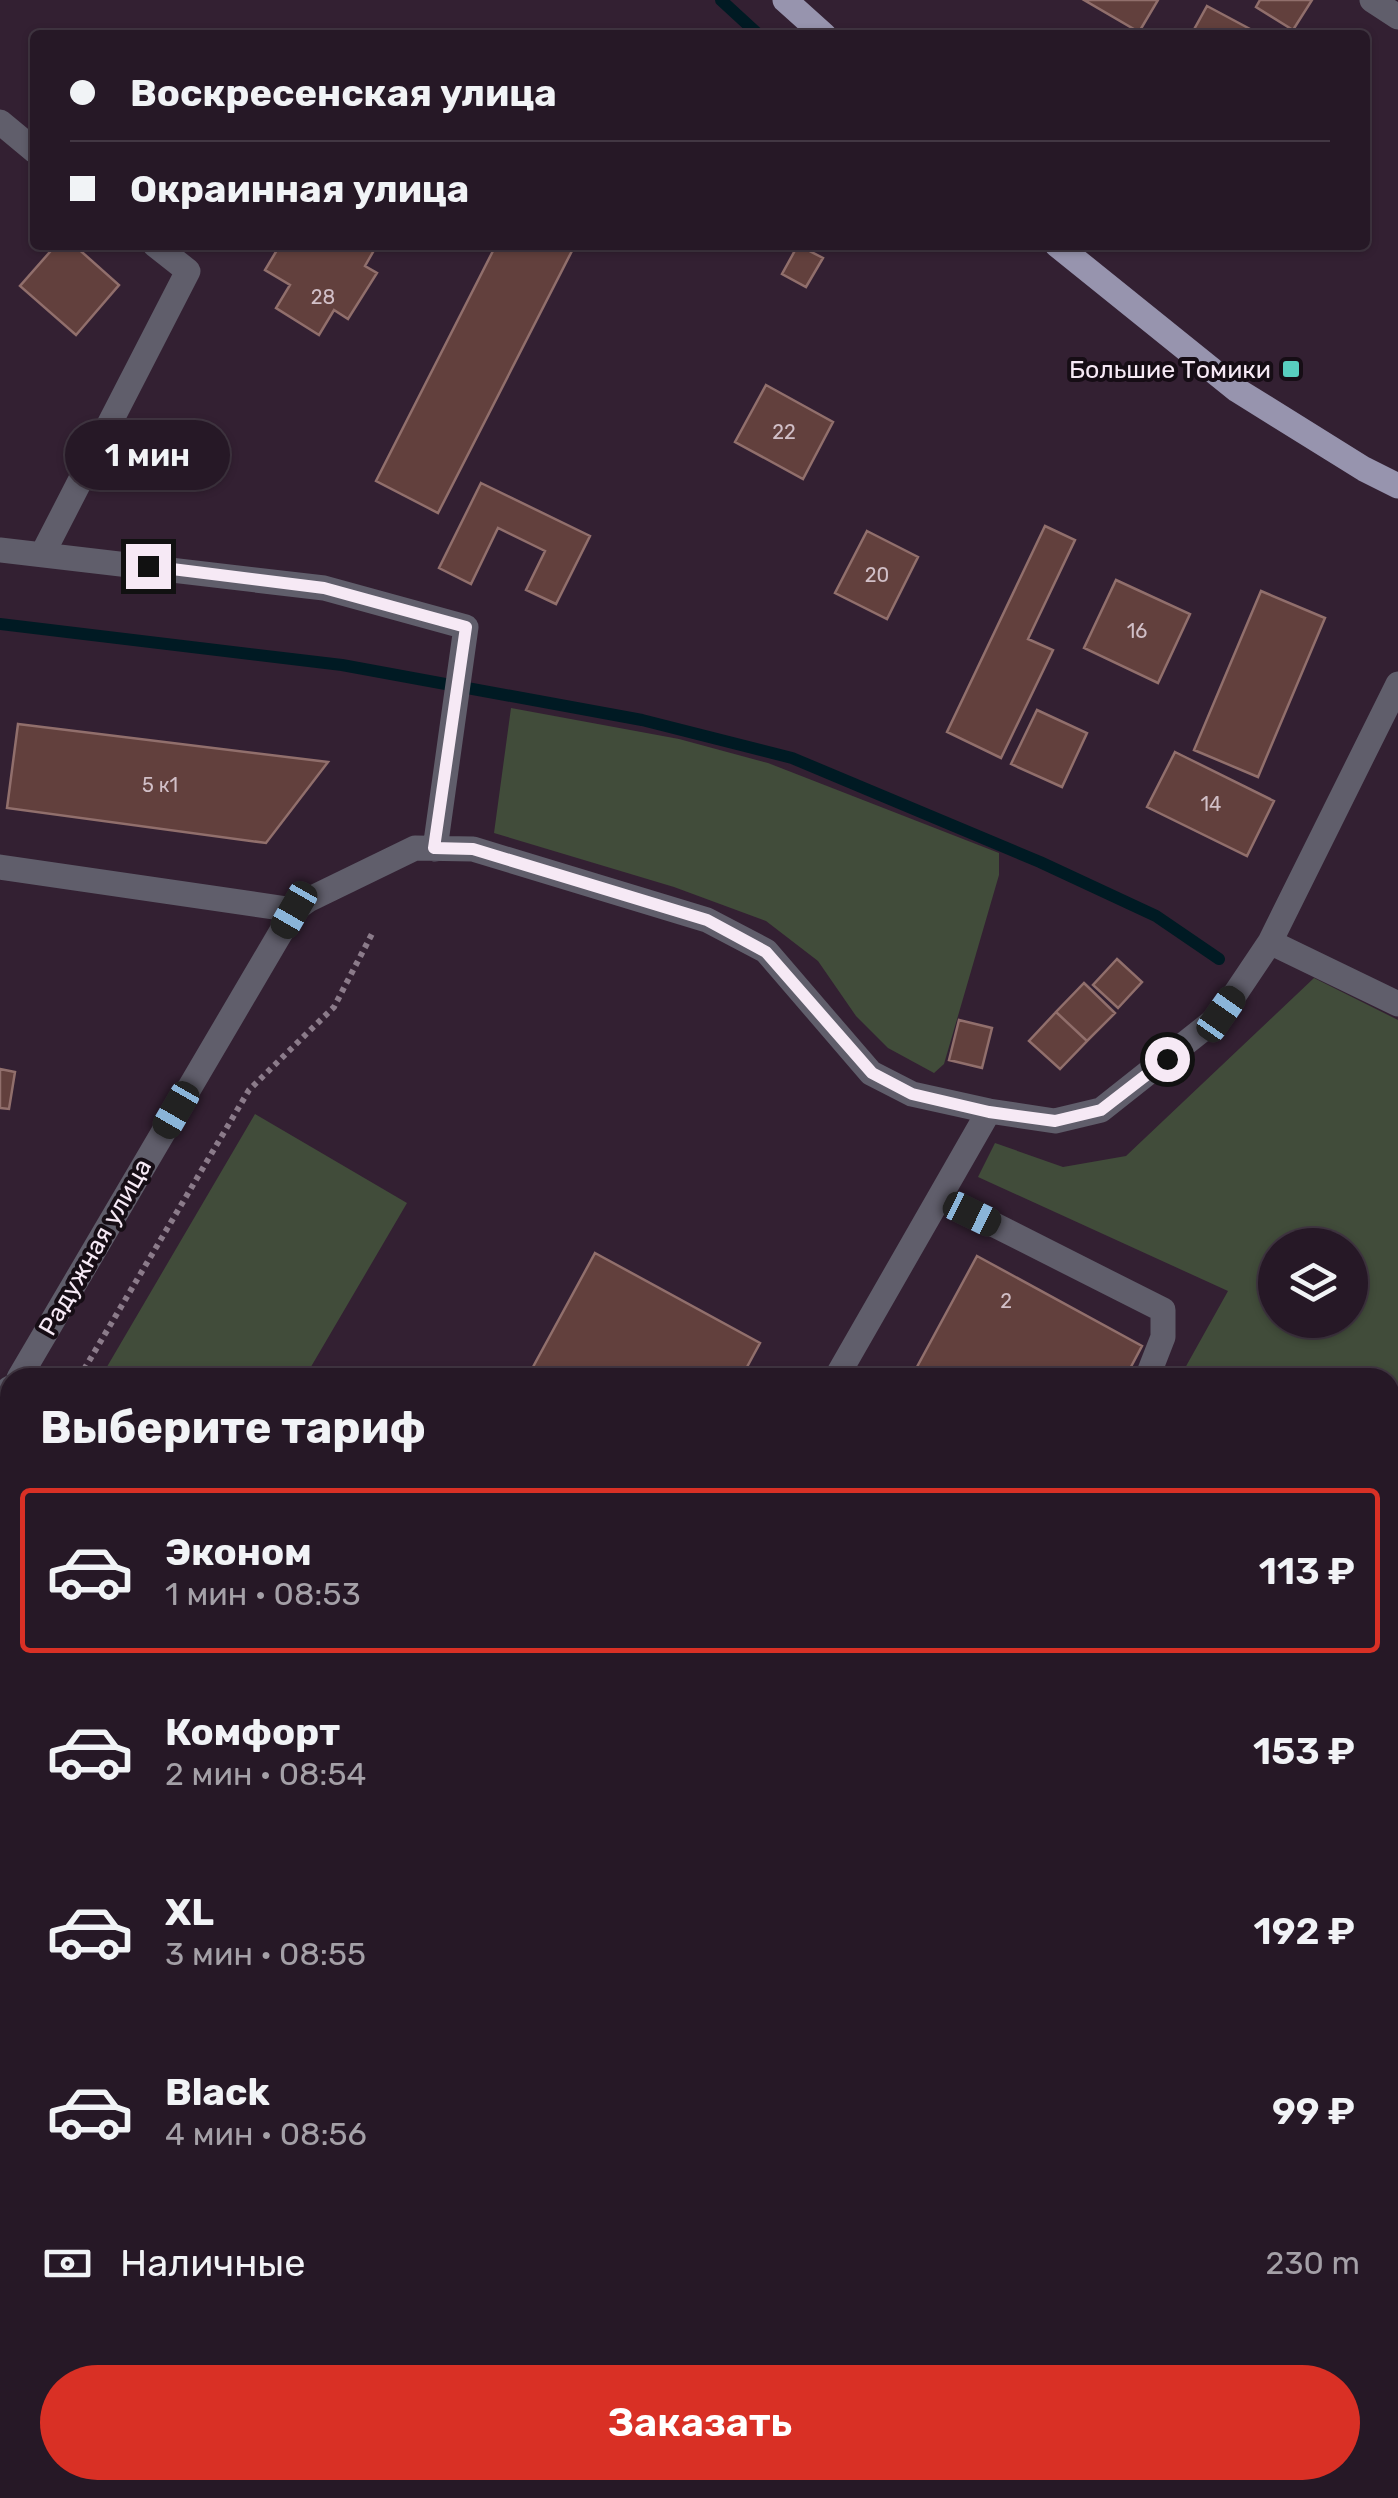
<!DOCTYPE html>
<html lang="ru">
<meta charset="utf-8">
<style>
:root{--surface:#261826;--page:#2e212e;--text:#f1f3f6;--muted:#a4a0a7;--line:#423743;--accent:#d93025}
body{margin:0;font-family:Rubik,sans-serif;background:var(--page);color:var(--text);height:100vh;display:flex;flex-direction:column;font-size:38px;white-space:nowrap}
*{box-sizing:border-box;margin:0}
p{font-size:32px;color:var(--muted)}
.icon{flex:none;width:55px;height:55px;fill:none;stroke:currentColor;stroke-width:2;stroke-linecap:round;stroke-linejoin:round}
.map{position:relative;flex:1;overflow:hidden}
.details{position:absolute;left:0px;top:1368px;width:1400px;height:1132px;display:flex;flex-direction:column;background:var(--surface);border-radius:30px 30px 0 0;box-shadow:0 2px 8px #0004,0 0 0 2px var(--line)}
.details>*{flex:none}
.banner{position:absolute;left:30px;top:30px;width:1340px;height:220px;border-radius:10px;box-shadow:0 2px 8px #0004,0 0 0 2px var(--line);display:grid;align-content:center;height:220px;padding:0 40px;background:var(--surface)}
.tools{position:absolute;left:1258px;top:1228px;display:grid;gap:20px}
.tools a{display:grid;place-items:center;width:110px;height:110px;border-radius:50%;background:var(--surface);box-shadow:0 2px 8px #0004,0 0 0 2px var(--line);font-size:50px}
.end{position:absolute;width:45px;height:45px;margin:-22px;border:12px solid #f6e9f5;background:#111;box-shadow:0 0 0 5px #111}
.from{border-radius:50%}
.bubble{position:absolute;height:70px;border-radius:35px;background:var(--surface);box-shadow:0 2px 8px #0004,0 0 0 2px var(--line);font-size:32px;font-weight:600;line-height:70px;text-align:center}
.car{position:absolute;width:30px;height:60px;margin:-30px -15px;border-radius:12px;box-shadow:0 0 8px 2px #0007;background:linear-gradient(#222 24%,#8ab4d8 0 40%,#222 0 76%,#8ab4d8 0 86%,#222 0)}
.banner b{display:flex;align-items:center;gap:35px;height:95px;font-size:38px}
.banner b+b{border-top:2px solid var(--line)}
.banner i{width:25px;height:25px;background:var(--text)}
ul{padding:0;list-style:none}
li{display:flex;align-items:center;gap:30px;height:165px;margin:0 20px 15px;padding:0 20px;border:5px solid transparent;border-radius:10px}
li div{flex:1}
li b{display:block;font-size:38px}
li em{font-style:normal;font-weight:600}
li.selected{border-color:var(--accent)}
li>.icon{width:90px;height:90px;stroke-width:1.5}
h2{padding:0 40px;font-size:45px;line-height:120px}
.pay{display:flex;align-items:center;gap:25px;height:110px;padding:0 40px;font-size:38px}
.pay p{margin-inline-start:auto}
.button{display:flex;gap:20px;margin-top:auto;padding:20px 40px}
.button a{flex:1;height:115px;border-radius:60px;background:var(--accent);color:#fff;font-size:40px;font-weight:600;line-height:115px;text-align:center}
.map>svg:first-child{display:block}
</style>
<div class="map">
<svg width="1398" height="2498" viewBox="0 0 1398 2498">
<rect width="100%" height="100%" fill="#332032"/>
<path fill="#414c3a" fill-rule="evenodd" d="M511 708 679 739 768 763 999 853V875L944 1064 934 1073 888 1048 856 1016 818 961 766 921 674 887 494 833Z
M1314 978 1398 1020V1840L1390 1857V1378L1180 1377 1228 1291 978 1177 995 1143 1063 1167 1126 1156ZM1350 1245V1320H1275V1245Z
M255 1114 407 1203 305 1377H101Z"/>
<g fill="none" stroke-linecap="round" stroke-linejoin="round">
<path stroke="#001a23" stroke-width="12" d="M721 0 759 35
M0 624 342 665 642 720 792 758 1040 862 1156 916 1219 959
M1390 2395 1398 2388"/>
</g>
<path fill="#62403d" stroke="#916f6c" stroke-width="2.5" d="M1084 0H1158L1139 32Z
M1260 0H1312L1293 30 1256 7Z
M1207 6 1250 29 1247 35H1191Z
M56 245H74L119 285 76 335 20 286Z
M280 245H377L365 266 377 273 348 319 334 310 319 335 276 308 290 285 265 270Z
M496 245H575L438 513 376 481Z
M798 245 823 258 806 287 782 274Z
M766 385 833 422 803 479 735 442Z
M481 483 590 536 556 604 526 590 545 551 498 528 471 584 439 568Z
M1045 526 1075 540 1028 639 1053 650 1001 758 947 732Z
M867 531 918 557 887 619 835 593Z
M1116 580 1190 614 1158 683 1084 648Z
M1261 591 1325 618 1258 777 1194 750Z
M1037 710 1087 733 1062 787 1011 764Z
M18 724 328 762 266 843 7 808Z
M1175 752 1274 801 1247 856 1147 807Z
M1117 959 1142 982 1118 1008 1093 985Z
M1084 983 1115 1013 1087 1041 1056 1012Z
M1056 1012 1087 1041 1060 1069 1029 1041Z
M959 1020 992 1028 982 1068 949 1060Z
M0 1069 15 1072 9 1109 0 1108Z
M595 1253 760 1343 741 1378H527Z
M977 1256 1142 1346 1125 1378H911Z
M340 2490H407L397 2498H330Z
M524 2490H591L582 2498H515Z
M732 2490H846L837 2498H723Z
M949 2490H1047L1038 2498H955Z
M1137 2490H1162L1170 2498H1128Z"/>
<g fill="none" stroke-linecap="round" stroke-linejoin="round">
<path stroke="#8b7b8a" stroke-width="6" stroke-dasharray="5 5" stroke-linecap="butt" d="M79 1378 249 1090 334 1007 374 930"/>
<path stroke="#605e6b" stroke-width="25" d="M1372 0 1398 17
M0 122 35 151
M0 550 324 588 466 627 435 849
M43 553 188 271 155 245
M0 867 294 910
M1270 942 1398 1004
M941 1198 1163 1310V1337L1147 1378
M19 1378 294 910 308 900 415 848 473 849 707 920 766 951 871 1073 912 1094 989 1111 1055 1121 1101 1110 1221 1015 1270 942 1398 684
M836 1378 989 1111
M0 1396 10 1388
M0 1832 10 1822
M1390 1984 1398 1985
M1390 2422 1398 2415
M449 2498 460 2490
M692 2498 701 2490
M1074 2498 1082 2490
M1307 2498 1316 2490"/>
<path stroke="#9794ae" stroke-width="25" d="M785 0 824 35
M1057 245 1237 390 1364 469 1398 486"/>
</g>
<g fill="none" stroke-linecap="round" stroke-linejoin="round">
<path stroke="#f6e9f5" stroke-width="12" d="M148 566 324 588 466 627 434 848 473 849 707 920 766 952 872 1073 912 1094 989 1112 1055 1121 1101 1110 1167 1059"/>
</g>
<rect fill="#58cebf" stroke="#160d15" stroke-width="4" x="1281" y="359" width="20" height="20" rx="5"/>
<g text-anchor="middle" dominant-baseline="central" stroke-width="8" stroke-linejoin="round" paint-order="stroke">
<g font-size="20" fill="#d1bfc7">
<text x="323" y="297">28</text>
<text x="784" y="432">22</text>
<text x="877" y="575">20</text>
<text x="1137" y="631">16</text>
<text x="160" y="785">5 к1</text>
<text x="1211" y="804">14</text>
<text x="1006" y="1301">2</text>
</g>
<g font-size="25" fill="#f6e9f5" stroke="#160d15" text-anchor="end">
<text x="1271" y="369">Большие Томики</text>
</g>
<g font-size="25" fill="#f6e9f5" stroke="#160d15">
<text transform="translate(95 1247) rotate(-60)">Радужная улица</text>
</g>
</g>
</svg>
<div class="tools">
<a><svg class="icon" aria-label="layers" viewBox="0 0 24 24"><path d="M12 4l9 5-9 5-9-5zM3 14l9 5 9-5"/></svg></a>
</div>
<i class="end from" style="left:1167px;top:1059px"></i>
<i class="end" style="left:148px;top:566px"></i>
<div class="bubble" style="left:65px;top:420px;width:165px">1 мин</div>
<i class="car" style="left:294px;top:910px;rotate:210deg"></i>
<i class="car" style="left:1221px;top:1014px;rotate:35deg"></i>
<i class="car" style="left:176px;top:1110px;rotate:210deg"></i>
<i class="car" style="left:972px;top:1214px;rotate:116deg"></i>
<div class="banner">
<b><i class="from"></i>Воскресенская улица</b>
<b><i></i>Окраинная улица</b>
</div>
<section class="details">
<h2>Выберите тариф</h2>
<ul>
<li class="selected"><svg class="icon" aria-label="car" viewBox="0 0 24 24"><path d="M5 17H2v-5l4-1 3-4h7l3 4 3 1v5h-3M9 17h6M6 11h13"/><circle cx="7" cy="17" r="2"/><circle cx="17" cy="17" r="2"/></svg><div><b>Эконом</b><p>1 мин · 08:53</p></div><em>113 ₽</em></li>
<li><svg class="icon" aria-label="car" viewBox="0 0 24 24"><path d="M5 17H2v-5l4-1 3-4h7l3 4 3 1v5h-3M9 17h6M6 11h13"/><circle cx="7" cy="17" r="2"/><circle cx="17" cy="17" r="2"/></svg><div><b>Комфорт</b><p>2 мин · 08:54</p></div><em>153 ₽</em></li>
<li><svg class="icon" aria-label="car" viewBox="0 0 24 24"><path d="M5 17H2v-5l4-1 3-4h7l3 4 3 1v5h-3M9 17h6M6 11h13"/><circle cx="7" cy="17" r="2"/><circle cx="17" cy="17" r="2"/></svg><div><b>XL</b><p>3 мин · 08:55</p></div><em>192 ₽</em></li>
<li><svg class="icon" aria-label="car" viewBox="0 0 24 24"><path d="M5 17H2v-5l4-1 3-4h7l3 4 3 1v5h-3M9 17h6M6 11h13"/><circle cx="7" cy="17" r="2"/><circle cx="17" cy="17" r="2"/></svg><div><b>Black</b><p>4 мин · 08:56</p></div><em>99 ₽</em></li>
</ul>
<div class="pay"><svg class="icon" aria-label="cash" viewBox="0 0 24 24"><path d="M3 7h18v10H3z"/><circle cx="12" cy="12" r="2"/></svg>Наличные<p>230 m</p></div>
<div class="button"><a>Заказать</a></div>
</section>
</div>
